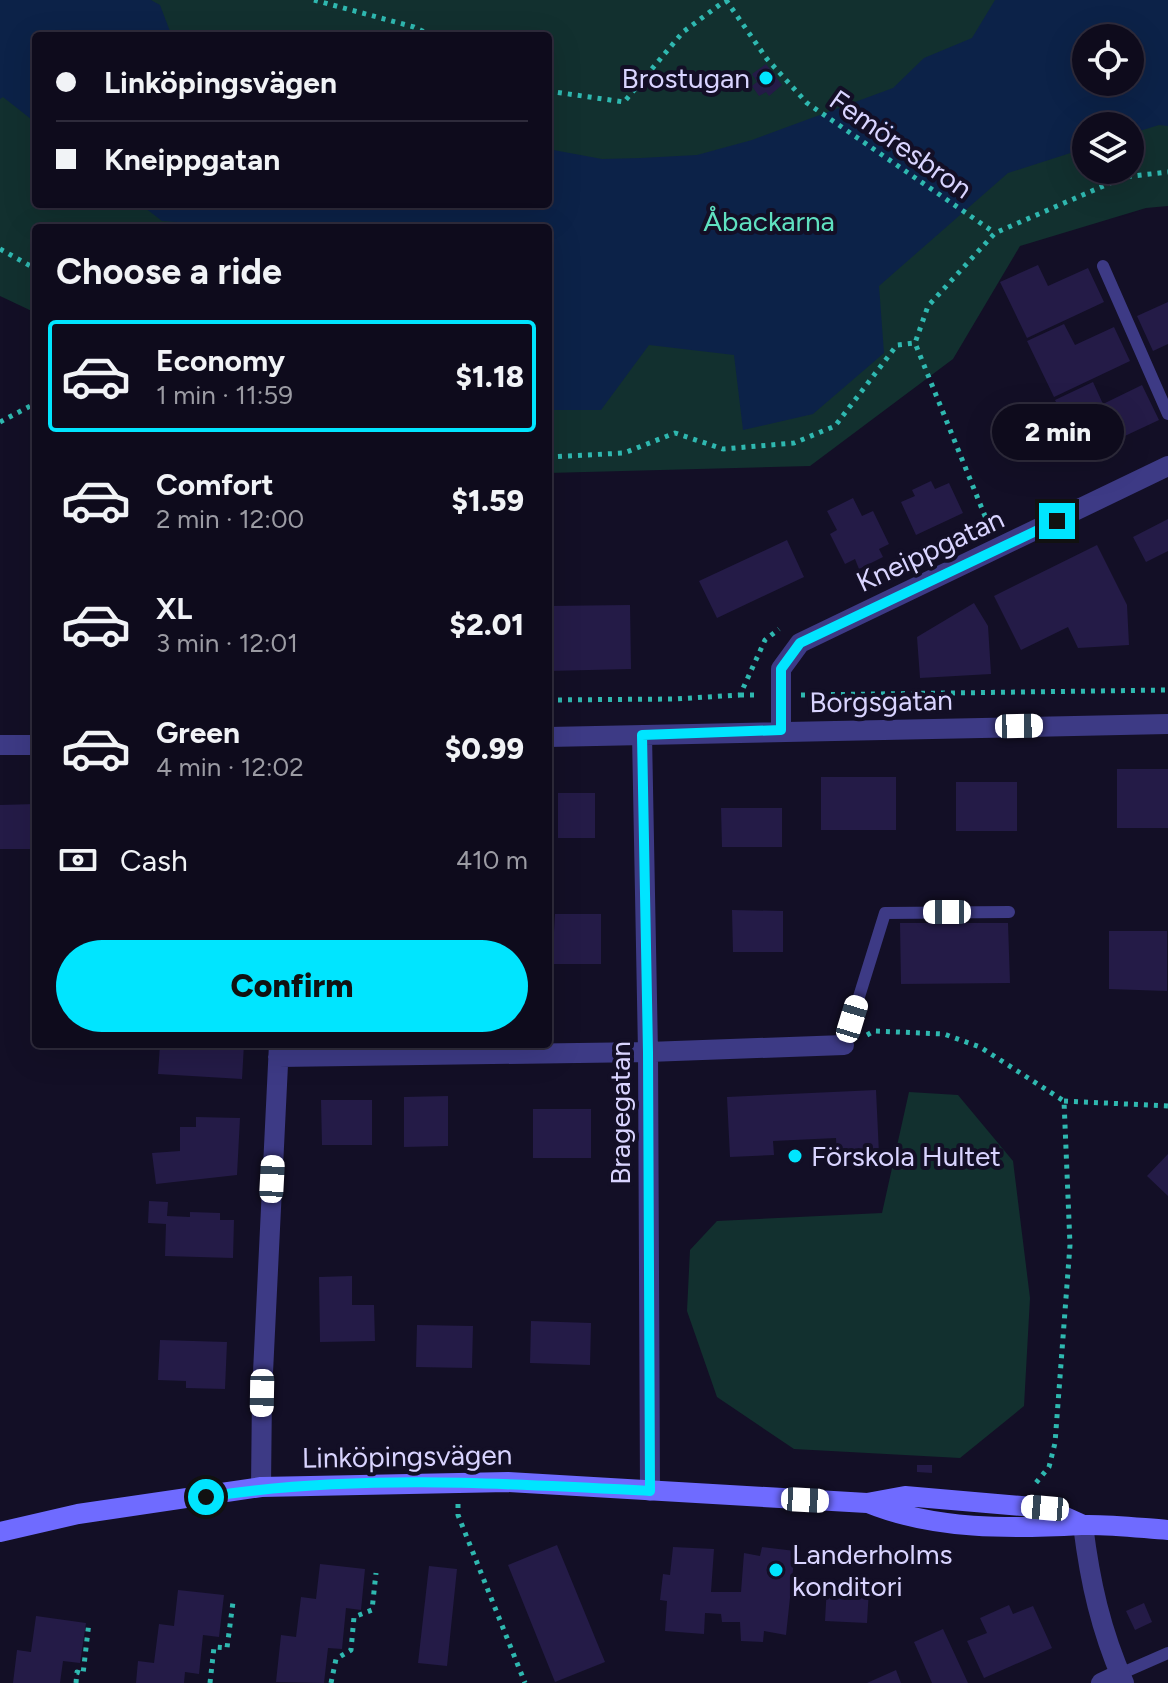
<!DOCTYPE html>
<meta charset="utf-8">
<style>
:root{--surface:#0e0b1c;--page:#171425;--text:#f1f3f6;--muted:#9b9ba3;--line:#2e2b3b;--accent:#00e5ff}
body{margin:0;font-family:Figtree,sans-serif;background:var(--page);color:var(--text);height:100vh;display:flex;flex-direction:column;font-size:30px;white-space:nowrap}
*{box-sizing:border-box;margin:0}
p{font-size:26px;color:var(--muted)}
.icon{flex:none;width:44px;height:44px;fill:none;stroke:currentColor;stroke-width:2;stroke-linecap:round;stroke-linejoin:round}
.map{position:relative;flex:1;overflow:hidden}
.details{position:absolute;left:32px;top:224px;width:520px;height:824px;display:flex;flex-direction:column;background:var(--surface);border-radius:8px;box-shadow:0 8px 32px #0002,0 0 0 2px var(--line)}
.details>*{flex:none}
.top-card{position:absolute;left:32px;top:32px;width:520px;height:176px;border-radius:8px;box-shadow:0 8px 32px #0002,0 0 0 2px var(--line);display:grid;align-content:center;height:176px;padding:0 24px;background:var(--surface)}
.controls{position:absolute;left:1072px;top:24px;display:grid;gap:16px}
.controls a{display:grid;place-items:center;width:72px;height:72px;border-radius:50%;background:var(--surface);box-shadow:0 8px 32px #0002,0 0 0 2px var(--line);font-size:40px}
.end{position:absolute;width:36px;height:36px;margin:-18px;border:10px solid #00e5ff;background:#111;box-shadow:0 0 0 4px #111}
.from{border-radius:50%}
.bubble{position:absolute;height:56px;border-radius:28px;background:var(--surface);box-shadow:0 8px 32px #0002,0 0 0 2px var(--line);font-size:26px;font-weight:800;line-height:56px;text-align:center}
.car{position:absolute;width:24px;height:48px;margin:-24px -12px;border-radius:10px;box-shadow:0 0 6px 2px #0007;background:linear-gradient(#fff 24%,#345 0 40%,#fff 0 76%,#345 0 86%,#fff 0)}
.top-card b{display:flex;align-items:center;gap:28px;height:76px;font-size:30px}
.top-card b+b{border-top:2px solid var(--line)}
.top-card i{width:20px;height:20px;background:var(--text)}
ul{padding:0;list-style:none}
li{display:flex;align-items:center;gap:24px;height:112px;margin:0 16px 12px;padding:0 8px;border:4px solid transparent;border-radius:8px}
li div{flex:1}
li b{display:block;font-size:30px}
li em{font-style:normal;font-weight:800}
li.on{border-color:var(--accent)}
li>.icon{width:72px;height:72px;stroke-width:1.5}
h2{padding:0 24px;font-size:36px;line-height:96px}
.pay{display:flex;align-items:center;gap:20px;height:88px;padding:0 24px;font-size:30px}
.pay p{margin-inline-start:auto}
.cta{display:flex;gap:16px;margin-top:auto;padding:16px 24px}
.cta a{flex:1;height:92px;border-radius:48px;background:var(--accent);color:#111;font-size:32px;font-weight:800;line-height:92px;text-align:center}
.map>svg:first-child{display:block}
</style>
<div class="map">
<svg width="1168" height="1683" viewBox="0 0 1168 1683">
<rect width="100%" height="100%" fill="#130f26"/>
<path fill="#12302f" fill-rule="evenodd" d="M0 0H1168V206L1146 208 1020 246 953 359 810 466 548 473V228H36V313L0 296ZM36 36H548V204H36ZM1086 38H1130V82H1086ZM1086 126H1130V170H1086Z
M909 1092 958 1095 1013 1161 1030 1298 1024 1406 960 1458 794 1449 717 1397 687 1311 690 1250 717 1221 882 1213Z"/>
<path fill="#0c2248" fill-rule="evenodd" d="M0 0H151L160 5 171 34 180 36H36V123L3 97 0 99Z
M995 0H1168V126L1159 125 1130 134V126H1086V148L1008 173 879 286 884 353 813 414 743 430 734 355 649 345 601 410H548V228H262L162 221 140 204H548V149L602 159 641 158 697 155 752 140 893 88 924 58 972 38ZM1086 38H1130V82H1086Z"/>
<path fill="#241b47" d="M766 64 782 85 769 96 766 92 759 96 752 86 757 82 752 74Z
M1038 265 1048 286 1088 268 1104 302 1027 338 1000 282Z
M1168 302V344L1153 351 1137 316Z
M1064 324 1075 345 1114 327 1130 361 1054 397 1027 341Z
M1093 382 1103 404 1142 385 1159 420 1082 456 1055 400Z
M931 481 935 489 949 483 963 513 916 535 901 502 915 496 912 490Z
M853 498 862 516 873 511 889 544 879 549 883 557 859 569 855 559 845 564 830 534 837 530 827 511Z
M1168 519V551L1146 562 1133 537Z
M787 540 804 577 717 618 699 581Z
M1097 545 1127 605 1129 645 1078 648 1068 627 1021 650 994 596Z
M974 603 988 626 991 674 920 678 917 637Z
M630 605 631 669 548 671V606Z
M1117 769H1168V828H1117Z
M821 777H896V830H821Z
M956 782H1017V831H956Z
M558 793H595V838H558Z
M36 804V849H0V805Z
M721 808H782V847H722Z
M732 910 783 911V952H733Z
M555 914H601V964H548V932H554Z
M900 923H1008L1010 983 901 984Z
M1109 931H1167V991L1109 989Z
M160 1044H244L242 1079 158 1074Z
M876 1090 879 1154 837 1156 836 1138 773 1141 774 1155 730 1157 727 1097Z
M448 1096V1146L404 1147V1097Z
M321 1100H372V1145H322Z
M533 1109H591V1158H533Z
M196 1117 240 1118 237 1175 156 1184 152 1153 180 1151V1127H196Z
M1168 1154V1196L1147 1176Z
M149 1201 168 1202 167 1216 190 1217V1212L220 1213V1220H234L233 1258 165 1256 166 1224 148 1223Z
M352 1276V1305H374L375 1341 320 1342 319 1277Z
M531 1321 591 1323 590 1365 530 1363Z
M417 1325 473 1326 472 1368 416 1367Z
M160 1340 227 1342 225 1389 186 1388V1381L158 1380Z
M917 1465H932V1473L917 1472Z
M557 1545 605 1662 555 1682 508 1565Z
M673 1547 714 1549 711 1592H741L744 1553 760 1556 762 1547 795 1551 786 1635 764 1631 763 1642 741 1641 740 1622H722L721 1614 705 1613 704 1634 665 1631 667 1601 660 1600 663 1574 670 1575Z
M320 1564 365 1569 361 1610 346 1608 342 1649 328 1648 324 1683 276 1682 281 1635 296 1637 301 1597 316 1599Z
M429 1566 457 1569 447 1666 418 1663Z
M827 1586 869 1589 867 1623 825 1621Z
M178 1590 224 1595 219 1637 203 1635 199 1674 185 1672 184 1683H136L138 1661 154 1663 159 1624 174 1626Z
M1144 1603 1152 1622 1135 1630 1126 1611Z
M1009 1605 1013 1614 1033 1606 1052 1648 984 1678 967 1641 987 1633 980 1618Z
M36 1616 86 1623 80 1663 63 1661 60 1683H13L17 1650 31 1652Z
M943 1629 968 1683H932L914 1642Z
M896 1670 901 1683H867Z"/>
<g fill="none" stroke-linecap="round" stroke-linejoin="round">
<path stroke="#2fb8b0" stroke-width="5" stroke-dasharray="4 6" stroke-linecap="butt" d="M314 0 414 27 433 36
M726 0 767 59 807 103 995 233
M548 91 624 102 683 32 726 0
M0 249 36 269
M0 422 36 403
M548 457 624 453 675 433 723 449 794 443 835 426 897 345 915 343
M989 526 915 343 928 306 995 233 1124 177 1168 172
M740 695H759
M801 695 1168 690
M548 700 675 699 740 695 765 640 779 629
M867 1035 874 1031 944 1034 980 1047 1064 1101 1070 1245 1055 1443 1049 1467 1035 1484
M1064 1101 1168 1106
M458 1504V1515L525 1683
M76 1683 77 1672 83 1674 89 1622
M210 1683 214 1647 227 1648 233 1602
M331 1683 336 1659 351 1650 354 1617 372 1610 376 1573"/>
<path stroke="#3d3a85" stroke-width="12" d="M1103 266 1168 414
M844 1045 885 913 1009 912
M1120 1674 1168 1653"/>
<path stroke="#3d3a85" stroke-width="20" d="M781 730V669L800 643 1168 466
M642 735 648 1052 650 1491
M548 737 1168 724
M0 745H36
M278 1057 648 1052 844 1045
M261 1487 262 1393 279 1044
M1083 1525C1090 1582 1101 1631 1124 1683
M1101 1683 1120 1674"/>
<path stroke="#6f6bff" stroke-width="20" d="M868 1503C934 1530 1011 1529 1081 1525 1110 1524 1140 1528 1168 1530
M0 1532 78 1514 261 1487 508 1482 867 1503 905 1496 1045 1508 1083 1525"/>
</g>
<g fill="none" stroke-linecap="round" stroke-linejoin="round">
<path stroke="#00e5ff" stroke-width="10" d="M206 1497C352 1474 502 1483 650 1491L648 1052 642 735 781 730V669L800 643 1057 521"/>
</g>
<g fill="#00e5ff" stroke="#130f26" stroke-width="3">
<circle cx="766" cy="78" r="8"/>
<circle cx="795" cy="1156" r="8"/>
<circle cx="776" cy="1570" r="8"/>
</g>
<g text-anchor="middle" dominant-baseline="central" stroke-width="8" stroke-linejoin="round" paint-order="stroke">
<g font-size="28" fill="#d9d4ff" stroke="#130f26" text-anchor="start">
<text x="750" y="78" text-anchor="end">Brostugan</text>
<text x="811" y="1156">Förskola Hultet</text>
<text x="792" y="1554">Landerholms<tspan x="792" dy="32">konditori</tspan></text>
</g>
<g font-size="28" fill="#d9d4ff" stroke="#130f26">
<text transform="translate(901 144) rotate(35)">Femöresbron</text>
<text transform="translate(930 550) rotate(-25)">Kneippgatan</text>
<text transform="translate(881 701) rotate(-1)">Borgsgatan</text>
<text transform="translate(620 1113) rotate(-90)">Bragegatan</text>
<text transform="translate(407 1456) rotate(-1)">Linköpingsvägen</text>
</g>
<g font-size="28" fill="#5fe0c0" stroke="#130f26">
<text x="769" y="221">Åbackarna</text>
</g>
</g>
</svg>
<div class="controls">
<a><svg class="icon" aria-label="locate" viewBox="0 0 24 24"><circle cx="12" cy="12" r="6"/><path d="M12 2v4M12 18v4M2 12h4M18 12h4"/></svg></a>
<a><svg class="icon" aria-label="layers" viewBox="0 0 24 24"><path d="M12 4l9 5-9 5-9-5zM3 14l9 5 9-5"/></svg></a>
</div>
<i class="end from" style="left:206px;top:1497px"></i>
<i class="end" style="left:1057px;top:521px"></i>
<div class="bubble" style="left:992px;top:404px;width:132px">2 min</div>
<i class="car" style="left:1019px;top:726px;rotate:89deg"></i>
<i class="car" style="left:947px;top:912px;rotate:270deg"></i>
<i class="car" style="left:852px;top:1019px;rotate:17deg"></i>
<i class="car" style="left:272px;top:1179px;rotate:3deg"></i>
<i class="car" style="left:262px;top:1393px;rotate:181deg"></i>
<i class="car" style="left:805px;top:1500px;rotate:93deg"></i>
<i class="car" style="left:1045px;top:1508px;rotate:275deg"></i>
<div class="top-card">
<b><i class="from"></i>Linköpingsvägen</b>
<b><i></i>Kneippgatan</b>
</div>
<section class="details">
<h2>Choose a ride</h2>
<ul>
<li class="on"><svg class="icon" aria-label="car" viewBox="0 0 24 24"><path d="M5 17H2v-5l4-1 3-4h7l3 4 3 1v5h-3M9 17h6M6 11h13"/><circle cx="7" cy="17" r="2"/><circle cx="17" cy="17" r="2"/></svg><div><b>Economy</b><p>1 min · 11:59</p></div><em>$1.18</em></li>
<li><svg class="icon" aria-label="car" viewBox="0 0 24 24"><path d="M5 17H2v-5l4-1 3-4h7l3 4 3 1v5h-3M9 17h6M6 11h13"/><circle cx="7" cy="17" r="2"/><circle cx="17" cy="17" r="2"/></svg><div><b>Comfort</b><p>2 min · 12:00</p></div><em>$1.59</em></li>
<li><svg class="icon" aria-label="car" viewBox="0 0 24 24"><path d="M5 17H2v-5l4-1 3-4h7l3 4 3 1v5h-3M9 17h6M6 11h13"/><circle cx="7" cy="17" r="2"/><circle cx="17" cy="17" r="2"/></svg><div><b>XL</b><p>3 min · 12:01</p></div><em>$2.01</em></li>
<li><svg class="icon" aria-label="car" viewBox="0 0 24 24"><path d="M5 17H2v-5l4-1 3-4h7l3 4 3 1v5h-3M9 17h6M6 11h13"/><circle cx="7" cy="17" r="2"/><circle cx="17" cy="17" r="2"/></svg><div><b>Green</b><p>4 min · 12:02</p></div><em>$0.99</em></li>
</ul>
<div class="pay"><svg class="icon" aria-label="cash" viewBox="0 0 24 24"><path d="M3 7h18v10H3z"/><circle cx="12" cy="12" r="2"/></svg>Cash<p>410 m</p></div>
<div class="cta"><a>Confirm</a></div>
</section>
</div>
